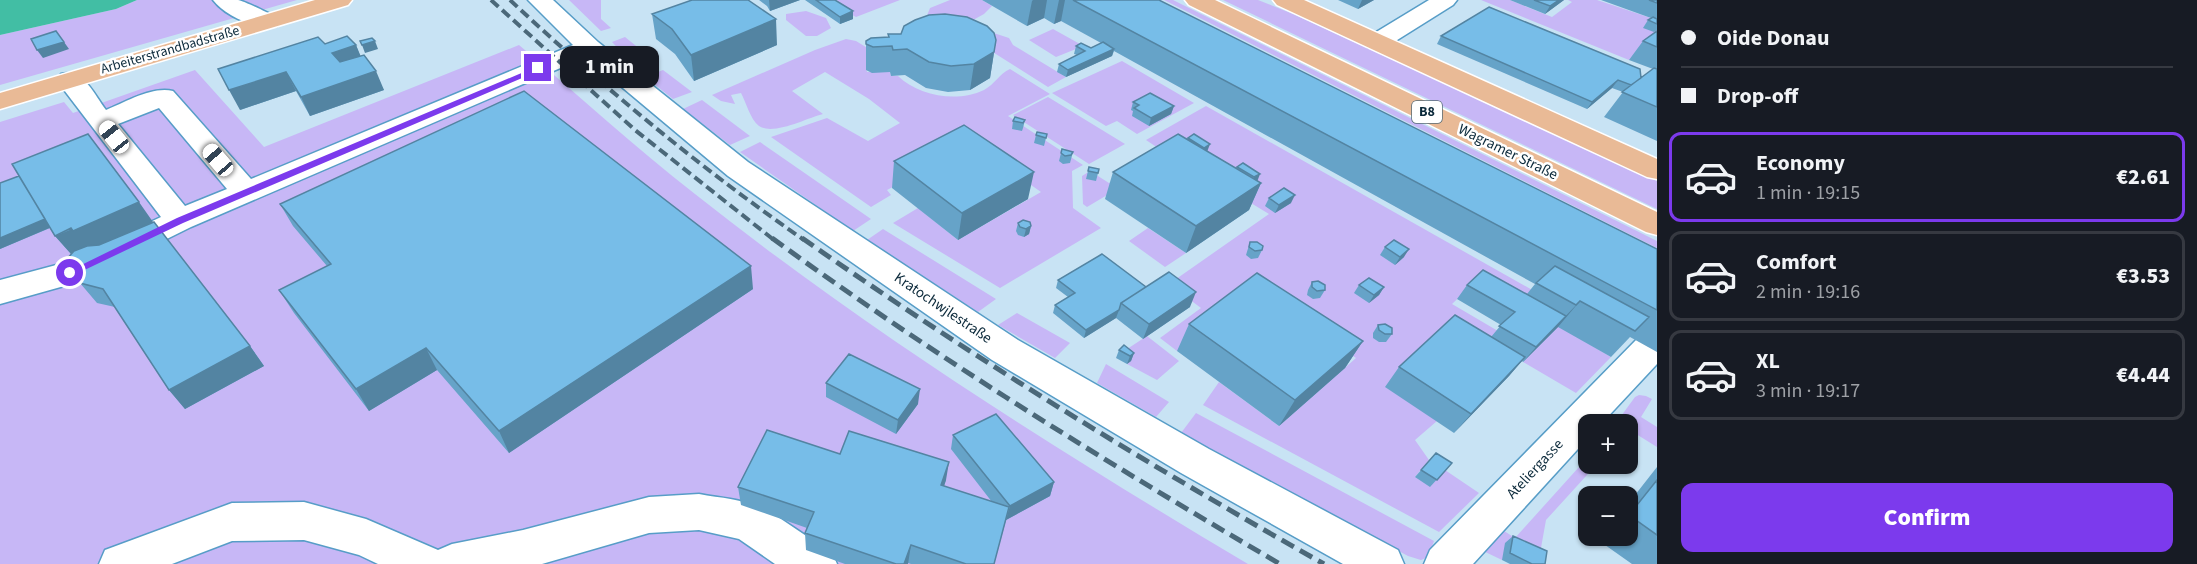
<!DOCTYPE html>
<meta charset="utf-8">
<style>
:root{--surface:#171b24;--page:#242831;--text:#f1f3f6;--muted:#9ea1a6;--line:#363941;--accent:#7c3aed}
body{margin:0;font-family:"Source Sans 3",sans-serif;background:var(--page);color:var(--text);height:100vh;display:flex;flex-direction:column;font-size:22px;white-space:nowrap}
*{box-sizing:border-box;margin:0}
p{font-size:20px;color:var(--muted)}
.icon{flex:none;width:33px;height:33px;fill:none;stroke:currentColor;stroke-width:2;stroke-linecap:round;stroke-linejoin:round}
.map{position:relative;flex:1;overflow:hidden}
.sheet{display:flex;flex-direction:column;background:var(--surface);width:540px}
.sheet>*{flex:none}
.guide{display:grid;align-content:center;height:132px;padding:0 24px;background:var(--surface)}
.controls{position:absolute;left:1578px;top:414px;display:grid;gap:12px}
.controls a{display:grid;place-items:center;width:60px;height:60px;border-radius:12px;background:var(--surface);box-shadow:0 2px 4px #0004;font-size:30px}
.end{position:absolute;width:27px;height:27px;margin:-14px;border:8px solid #7c3aed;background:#fff;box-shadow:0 0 0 3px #fff}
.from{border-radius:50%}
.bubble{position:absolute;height:42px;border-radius:12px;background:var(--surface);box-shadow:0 2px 4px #0004;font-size:20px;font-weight:800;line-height:42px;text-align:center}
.car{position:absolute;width:18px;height:36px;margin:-18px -9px;border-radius:8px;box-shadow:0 0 4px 2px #0007;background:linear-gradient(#fff 24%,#345 0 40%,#fff 0 76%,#345 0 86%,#fff 0)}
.guide b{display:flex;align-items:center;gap:21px;height:57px;font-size:22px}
.guide b+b{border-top:2px solid var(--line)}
.guide i{width:15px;height:15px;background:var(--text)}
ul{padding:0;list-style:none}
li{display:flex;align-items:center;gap:18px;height:90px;margin:0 12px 9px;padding:0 12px;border:3px solid var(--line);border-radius:12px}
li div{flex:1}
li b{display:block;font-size:22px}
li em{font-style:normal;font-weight:800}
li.selected{border-color:var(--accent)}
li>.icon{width:54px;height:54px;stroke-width:1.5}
.action{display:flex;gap:12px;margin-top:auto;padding:12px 24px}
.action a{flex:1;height:69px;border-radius:12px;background:var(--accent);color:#fff;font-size:24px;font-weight:800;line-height:69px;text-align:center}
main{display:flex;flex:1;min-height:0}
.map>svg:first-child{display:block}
</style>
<main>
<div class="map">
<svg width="1657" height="564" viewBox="0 0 1657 564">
<rect width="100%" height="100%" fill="#c8e3f4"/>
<path fill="#c7b7f6" d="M137 0H297L0 85V35L116 9Z
M569 0H601V19L611 28 601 31Z
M837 0H900L856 17 843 10Z
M950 0H982L992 6 984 14 966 24 1009 38 1013 45 1066 77 1048 87 980 44 926 18 930 8Z
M1164 0H1173L1657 241V248Z
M1223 0H1258L1293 14 1657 181V209Z
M1481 0H1510L1552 17 1572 2 1568 0H1597L1657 20V40L1629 60Z
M806 11 826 18 831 28 817 36H806L786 20V14Z
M1053 29 1080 44 1081 47 1056 57 1029 40Z
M625 37 651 58C628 67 627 57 612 42Z
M846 39 856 41 887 60 866 66 867 72H890L891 76H898C919 96 957 103 984 90 995 84 999 74 1010 69L1050 94 1008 116 1083 165 1072 171 1073 208 1101 228 1000 288 893 223 918 208 958 240 1041 192 974 145 887 190 891 195 871 207 771 137 827 118 868 141 900 123 869 99 825 72 792 91 823 114C807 118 773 136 759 126 750 119 746 102 741 93L731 95 735 104 721 101 712 95 815 50Z
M519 45C578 95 635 147 695 194 869 332 1058 451 1248 564H0V122L64 102 73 113 195 70 264 147Z
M1122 61 1194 103 1137 134 1117 121 1106 126 1052 93Z
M663 70 692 92 673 99 649 80 653 74Z
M1048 97 1125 144 1089 164 1013 115Z
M702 100 750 136 730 145 683 109Z
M1206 106 1534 291 1515 309 1472 285 1452 304 1498 331 1437 421 1415 440 1429 460 1415 477 1445 470 1479 493 1439 532 1203 405 1219 382 1279 426 1356 358 1256 292 1177 351 1160 338 1201 308 1169 284 1269 214 1175 157 1166 160 1087 207 1083 204 1082 176 1090 171 1109 183 1164 152 1146 140Z
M760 142 871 219 853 231 740 152Z
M1148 228 1186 253 1165 267 1129 241Z
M883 229 996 299 978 312 867 240Z
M1017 313 1070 343 1055 358 998 325Z
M1558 326 1611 357 1576 393 1523 362Z
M1147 336 1179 361 1157 380 1127 364 1130 361 1121 353Z
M1106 364 1169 402 1156 417 1097 383Z
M1639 395 1646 396 1652 399 1641 417 1657 427V447L1628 429V424L1616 423 1635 397Z
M1196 413 1434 541 1428 557 1421 560 1408 556 1181 433Z
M1588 457V464H1597L1546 520 1539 559 1502 560 1479 549 1501 529 1515 538Z"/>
<path fill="#42bea4" d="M0 0H137L116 9 0 35Z"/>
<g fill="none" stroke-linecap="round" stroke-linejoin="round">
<defs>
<path id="minor" d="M213 0C221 0 230 0 238 0 244 1 278 17 281 21L277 26C258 31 225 16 213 0Z
M528 0H553L598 42 748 162 1018 340 1209 449 1398 550 1404 564H1343L1181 473 992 360 728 176 586 57 191 227 82 281 0 304V280L60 264 161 217 61 86 57 80 61 74C84 69 93 93 106 110 126 102 152 86 173 91L251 179 573 45ZM159 108 227 189 185 206 118 124Z
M1429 0H1457L1453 5 1386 47 1377 49 1368 47 1365 42 1368 37Z
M1650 334 1657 337V364L1601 424H1588V438L1473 564H1424L1430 550 1638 338Z
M699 494C720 498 744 499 763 509 787 520 806 539 831 550L837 564H775L739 539 699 530 649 533 542 564H378L359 555 304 540 232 541 172 564H99L105 550 232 503 304 502 366 519 438 550 452 544 523 530 649 497Z"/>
<path id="major" d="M315 0H352L348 5 0 109V93Z
M1185 0H1215L1657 212V235L1646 232 1189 5Z
M1273 0H1304L1657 159V179L1647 177 1277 5Z"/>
</defs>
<use href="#minor" stroke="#579dc7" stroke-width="3"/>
<use href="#major" stroke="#fff" stroke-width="3"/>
<use href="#minor" fill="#fff" fill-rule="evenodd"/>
<use href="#major" fill="#e9ba96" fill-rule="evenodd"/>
<path stroke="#4b6879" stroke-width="4" stroke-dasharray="10 5" stroke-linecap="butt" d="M491 0 635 130 774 240
M510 0C603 87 699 167 804 240"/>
<path stroke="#4b6879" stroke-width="5" stroke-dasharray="14 7" stroke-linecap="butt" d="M772 238C935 357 1106 462 1280 564
M802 238C970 356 1145 463 1324 564"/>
</g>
<path fill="#66a3c8" d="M759 0H800L770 11 767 6Z
M805 0H835L853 19 840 24Z
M982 0H1159L1657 249V352L1630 337 1611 357 1558 327 1523 362 1522 361 1509 376 1454 433 1385 387 1399 367 1491 337 1501 325 1457 299 1467 285 1527 294 1535 284 1114 51 1112 56 1066 77 1057 72 1059 64 1077 55 1074 54 1076 46 1091 48 1101 43 1061 21 1054 24 1044 18 1027 26Z
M1338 0H1374L1358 9Z
M1510 0H1564L1545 14Z
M1601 0H1657V30L1654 32 1643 28 1648 20 1651 18Z
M652 14 777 45 694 81 675 54 656 39Z
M1657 31V141L1604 117 1623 92 1612 88 1587 109 1437 44 1441 36 1641 78 1653 69 1629 60 1643 41Z
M888 34 996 40 990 78 970 90 948 92 926 88 905 75 891 76 890 72 872 73 866 70V41L888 37Z
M325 44 356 45 360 56 384 90 310 116 296 91 240 110Z
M1133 102 1174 106 1171 114 1149 126 1132 116 1133 111 1131 110Z
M1025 120 1023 128 1022 131 1012 129 1013 121Z
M1047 134 1044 146 1034 143 1036 135Z
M1194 134 1207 151 1236 168 1237 167 1243 163 1257 181 1261 183 1249 210 1186 253 1105 199 1113 172 1187 140 1188 138Z
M1062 149 1073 152 1070 163 1063 164 1059 161Z
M894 161 1028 199 958 240 892 188Z
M1089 167 1099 169 1096 181 1086 179Z
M0 183 153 222 250 346 264 366 185 409 169 390 115 307 97 303 80 283 71 254 55 236 50 228 0 249Z
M1269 198 1291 203 1275 213 1265 206Z
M280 204 753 289 509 453 437 370 369 411 294 313 279 290 327 266 293 226Z
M1018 223 1031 226 1029 234 1024 237 1018 235 1016 231Z
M1250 242 1262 250 1258 258 1251 259 1246 255Z
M1385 247 1404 257 1395 265 1380 255Z
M1058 280 1146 287 1190 307 1143 339 1116 318 1084 338 1053 313 1055 305 1068 297 1056 288Z
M1312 282 1325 290 1320 298 1313 299 1307 295 1308 290Z
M1359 285 1384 287 1379 295 1369 303 1354 293Z
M1189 324 1363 341 1345 368 1279 426 1177 351Z
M1378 325 1392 334 1386 342H1379L1373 338V333Z
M1119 350 1134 353 1131 361 1127 364 1116 358Z
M826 383 918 404 896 434 826 397Z
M953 435 1054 482 1050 496 1006 520 994 564H911L908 563V564H845L806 550 805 533 807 528 741 505 738 487 840 454 946 480 944 486 992 502 951 449Z
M1436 453 1452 463 1430 487 1415 477Z
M1657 467V564H1632L1598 540 1602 536H1628V504Z
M1513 536 1545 564H1510L1502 560 1505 543Z"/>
<path fill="#5384a2" d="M769 0H800L770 11Z
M1033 0H1047L1044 18 1027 26 1032 1Z
M1059 0H1065L1061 21 1054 24Z
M1362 0H1374L1358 9Z
M1559 0H1564L1545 14 1550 6Z
M853 11V19L840 24V17Z
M776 19 777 45 694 81 691 55Z
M996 40 990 78 970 90 974 64Z
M375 41 378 49 365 53 362 45Z
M64 42 69 49 43 58 37 50Z
M356 45 364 64 340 72 332 53Z
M1114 49 1112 56 1066 77 1068 70Z
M376 71 384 90 310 116 301 97Z
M286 72 296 91 240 110 229 90Z
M1618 80 1612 88 1587 109 1592 102Z
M1174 106 1171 114 1149 126 1151 118Z
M1210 144 1207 152 1201 155 1204 148Z
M1034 172 1028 199 958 240 962 213Z
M1260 174 1257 182 1251 185 1254 177Z
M1261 183 1249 210 1186 253 1196 226Z
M1295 195 1291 203 1275 213 1279 205Z
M139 202 153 222 89 250 72 255 55 236Z
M47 218 54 226 0 249V238Z
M1031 226 1029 234 1024 237 1026 229Z
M1409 249 1404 257 1395 265 1400 257Z
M751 266 753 289 509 453 499 431Z
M1384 287 1379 295 1369 303 1374 295Z
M1196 292 1190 307 1143 339 1149 324Z
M1580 301 1558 327 1523 362 1536 347Z
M1119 310 1116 318 1084 338 1086 330Z
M1363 341 1345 368 1279 426 1295 400Z
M250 346 264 366 185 409 169 390Z
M426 348 437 370 369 411 356 389Z
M1134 353 1131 361 1127 364 1130 356Z
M1525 357 1509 376 1454 433 1471 414Z
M920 389 918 404 896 434 898 420Z
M949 462 946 480 938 504 941 485Z
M1054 482 1050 496 1006 520 1010 506Z
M911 545 908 564H904Z"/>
<path fill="#77bde8" stroke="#5384a2" stroke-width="1.5" d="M692 0H748L776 19 691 55 672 29 652 14Z
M816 0H835L853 11 840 17Z
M1073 0H1159L1657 249V310Z
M1534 0H1559L1550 6Z
M1649 0H1657V3Z
M1489 7 1640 69 1641 78 1631 85 1618 80 1592 102 1441 36Z
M945 14 967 17 987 26 994 33 996 40 994 52 974 64 951 66 929 62 907 49 893 50 892 46 873 47 866 44V41L871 38 889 37 888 34H901L904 26 915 20 929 15Z
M1653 17 1657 19V24L1648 20Z
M56 31 64 42 37 50 31 39Z
M1657 31V47L1643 41Z
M347 36 356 45 332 53 340 62 364 55 376 71 301 97 286 72 229 90 218 69 318 37 325 44Z
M372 38 375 41 362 45 360 41Z
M1103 42 1114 49 1068 70 1059 64 1085 51 1076 46 1081 43 1091 48Z
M1654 68 1657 69V107L1622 92Z
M524 91 751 266 499 431 426 348 356 389 279 290 331 264 280 204Z
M1150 93 1174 106 1151 118 1134 108 1139 105 1133 102Z
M1015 117 1025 120 1023 123 1013 121Z
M964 125 1034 172 962 213 894 161Z
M1037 132 1047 134 1046 138 1036 135Z
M88 134 139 202 73 231 71 228 55 236 12 164Z
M1178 134 1261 183 1196 226 1113 172Z
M1194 134 1210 144 1204 148 1188 138Z
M1062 149 1073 152 1071 155 1065 156 1061 153Z
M1243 163 1260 174 1254 177 1237 167Z
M1089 167 1099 169 1098 173 1088 171Z
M19 176 45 219 0 238V183Z
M1284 188 1295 195 1279 205 1269 198Z
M1023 220 1030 222 1031 226 1026 229 1020 227 1018 223Z
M154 222 250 346 169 390 103 289 80 283 66 260 74 251 87 246 99 245Z
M1394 240 1409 249 1400 257 1385 247Z
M1250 242H1257L1263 246 1262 250 1255 251 1249 247Z
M1102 254 1146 287 1121 303 1119 310 1086 330 1055 305 1075 293 1058 280Z
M1555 266 1649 317 1635 331 1580 301 1576 305 1536 283Z
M1483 270 1566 316 1536 347 1499 326 1515 312 1467 285Z
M1169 272 1196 292 1149 324 1121 303Z
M1257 273 1363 341 1295 400 1189 324Z
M1369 278 1384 287 1374 295 1359 285Z
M1318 281 1325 285V290L1317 291 1312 287V282Z
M1455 315 1525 357 1471 414 1399 367Z
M1385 324 1392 328V334H1385L1379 330 1378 325Z
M1124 345 1134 353 1130 356 1119 350Z
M849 354 920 389 898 420 826 383Z
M996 414 1054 482 1010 506 953 435Z
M767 430 840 454 849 431 949 462 941 485 1009 507 994 564H966L911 545 904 564H896L805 533 814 512 738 487Z
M1436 453 1452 463 1437 480 1421 470Z
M1657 480V535L1629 515Z
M1513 536 1547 551 1545 564H1532L1510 553Z"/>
<path fill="#7c3aed" d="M538 66 541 67V70L183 223 74 275 70 276 65 273 177 218Z"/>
<g text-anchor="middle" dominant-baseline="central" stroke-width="5" stroke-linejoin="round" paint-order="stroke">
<g font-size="14" fill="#0b293a" stroke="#fff">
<text transform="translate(170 50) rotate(-16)">Arbeiterstrandbadstraße</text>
</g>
<rect fill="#fff" stroke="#546975" stroke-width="1.5" x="1412" y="101" width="30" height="22" rx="4.5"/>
<g font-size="14" font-weight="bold" fill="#0b293a">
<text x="1427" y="112">B8</text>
</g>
<g font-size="15" fill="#0b293a" stroke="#fff">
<text transform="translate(1508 152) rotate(26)">Wagramer Straße</text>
<text transform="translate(943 308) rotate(34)">Kratochwjlestraße</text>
<text transform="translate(1535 469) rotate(-47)">Ateliergasse</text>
</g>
</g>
</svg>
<div class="controls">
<a>+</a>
<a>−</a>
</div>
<i class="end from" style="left:70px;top:273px"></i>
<i class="end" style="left:538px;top:68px"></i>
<div class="bubble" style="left:560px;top:46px;width:99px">1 min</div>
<i class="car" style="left:114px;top:137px;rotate:321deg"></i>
<i class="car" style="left:218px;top:160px;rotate:319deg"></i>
</div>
<section class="sheet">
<div class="guide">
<b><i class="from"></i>Oide Donau</b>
<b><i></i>Drop-off</b>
</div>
<ul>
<li class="selected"><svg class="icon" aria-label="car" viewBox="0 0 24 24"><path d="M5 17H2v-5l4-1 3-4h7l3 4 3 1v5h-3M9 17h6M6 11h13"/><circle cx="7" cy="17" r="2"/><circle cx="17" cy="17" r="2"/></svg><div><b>Economy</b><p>1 min · 19:15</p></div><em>€2.61</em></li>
<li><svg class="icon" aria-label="car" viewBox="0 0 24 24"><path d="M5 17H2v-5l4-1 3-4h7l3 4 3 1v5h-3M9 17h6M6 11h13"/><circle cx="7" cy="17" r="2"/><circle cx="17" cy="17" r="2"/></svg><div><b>Comfort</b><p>2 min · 19:16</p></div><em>€3.53</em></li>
<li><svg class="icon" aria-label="car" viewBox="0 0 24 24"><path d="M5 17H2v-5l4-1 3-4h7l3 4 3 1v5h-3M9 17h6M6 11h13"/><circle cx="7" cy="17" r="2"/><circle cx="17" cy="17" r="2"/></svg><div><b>XL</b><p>3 min · 19:17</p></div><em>€4.44</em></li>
</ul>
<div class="action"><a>Confirm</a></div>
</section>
</main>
